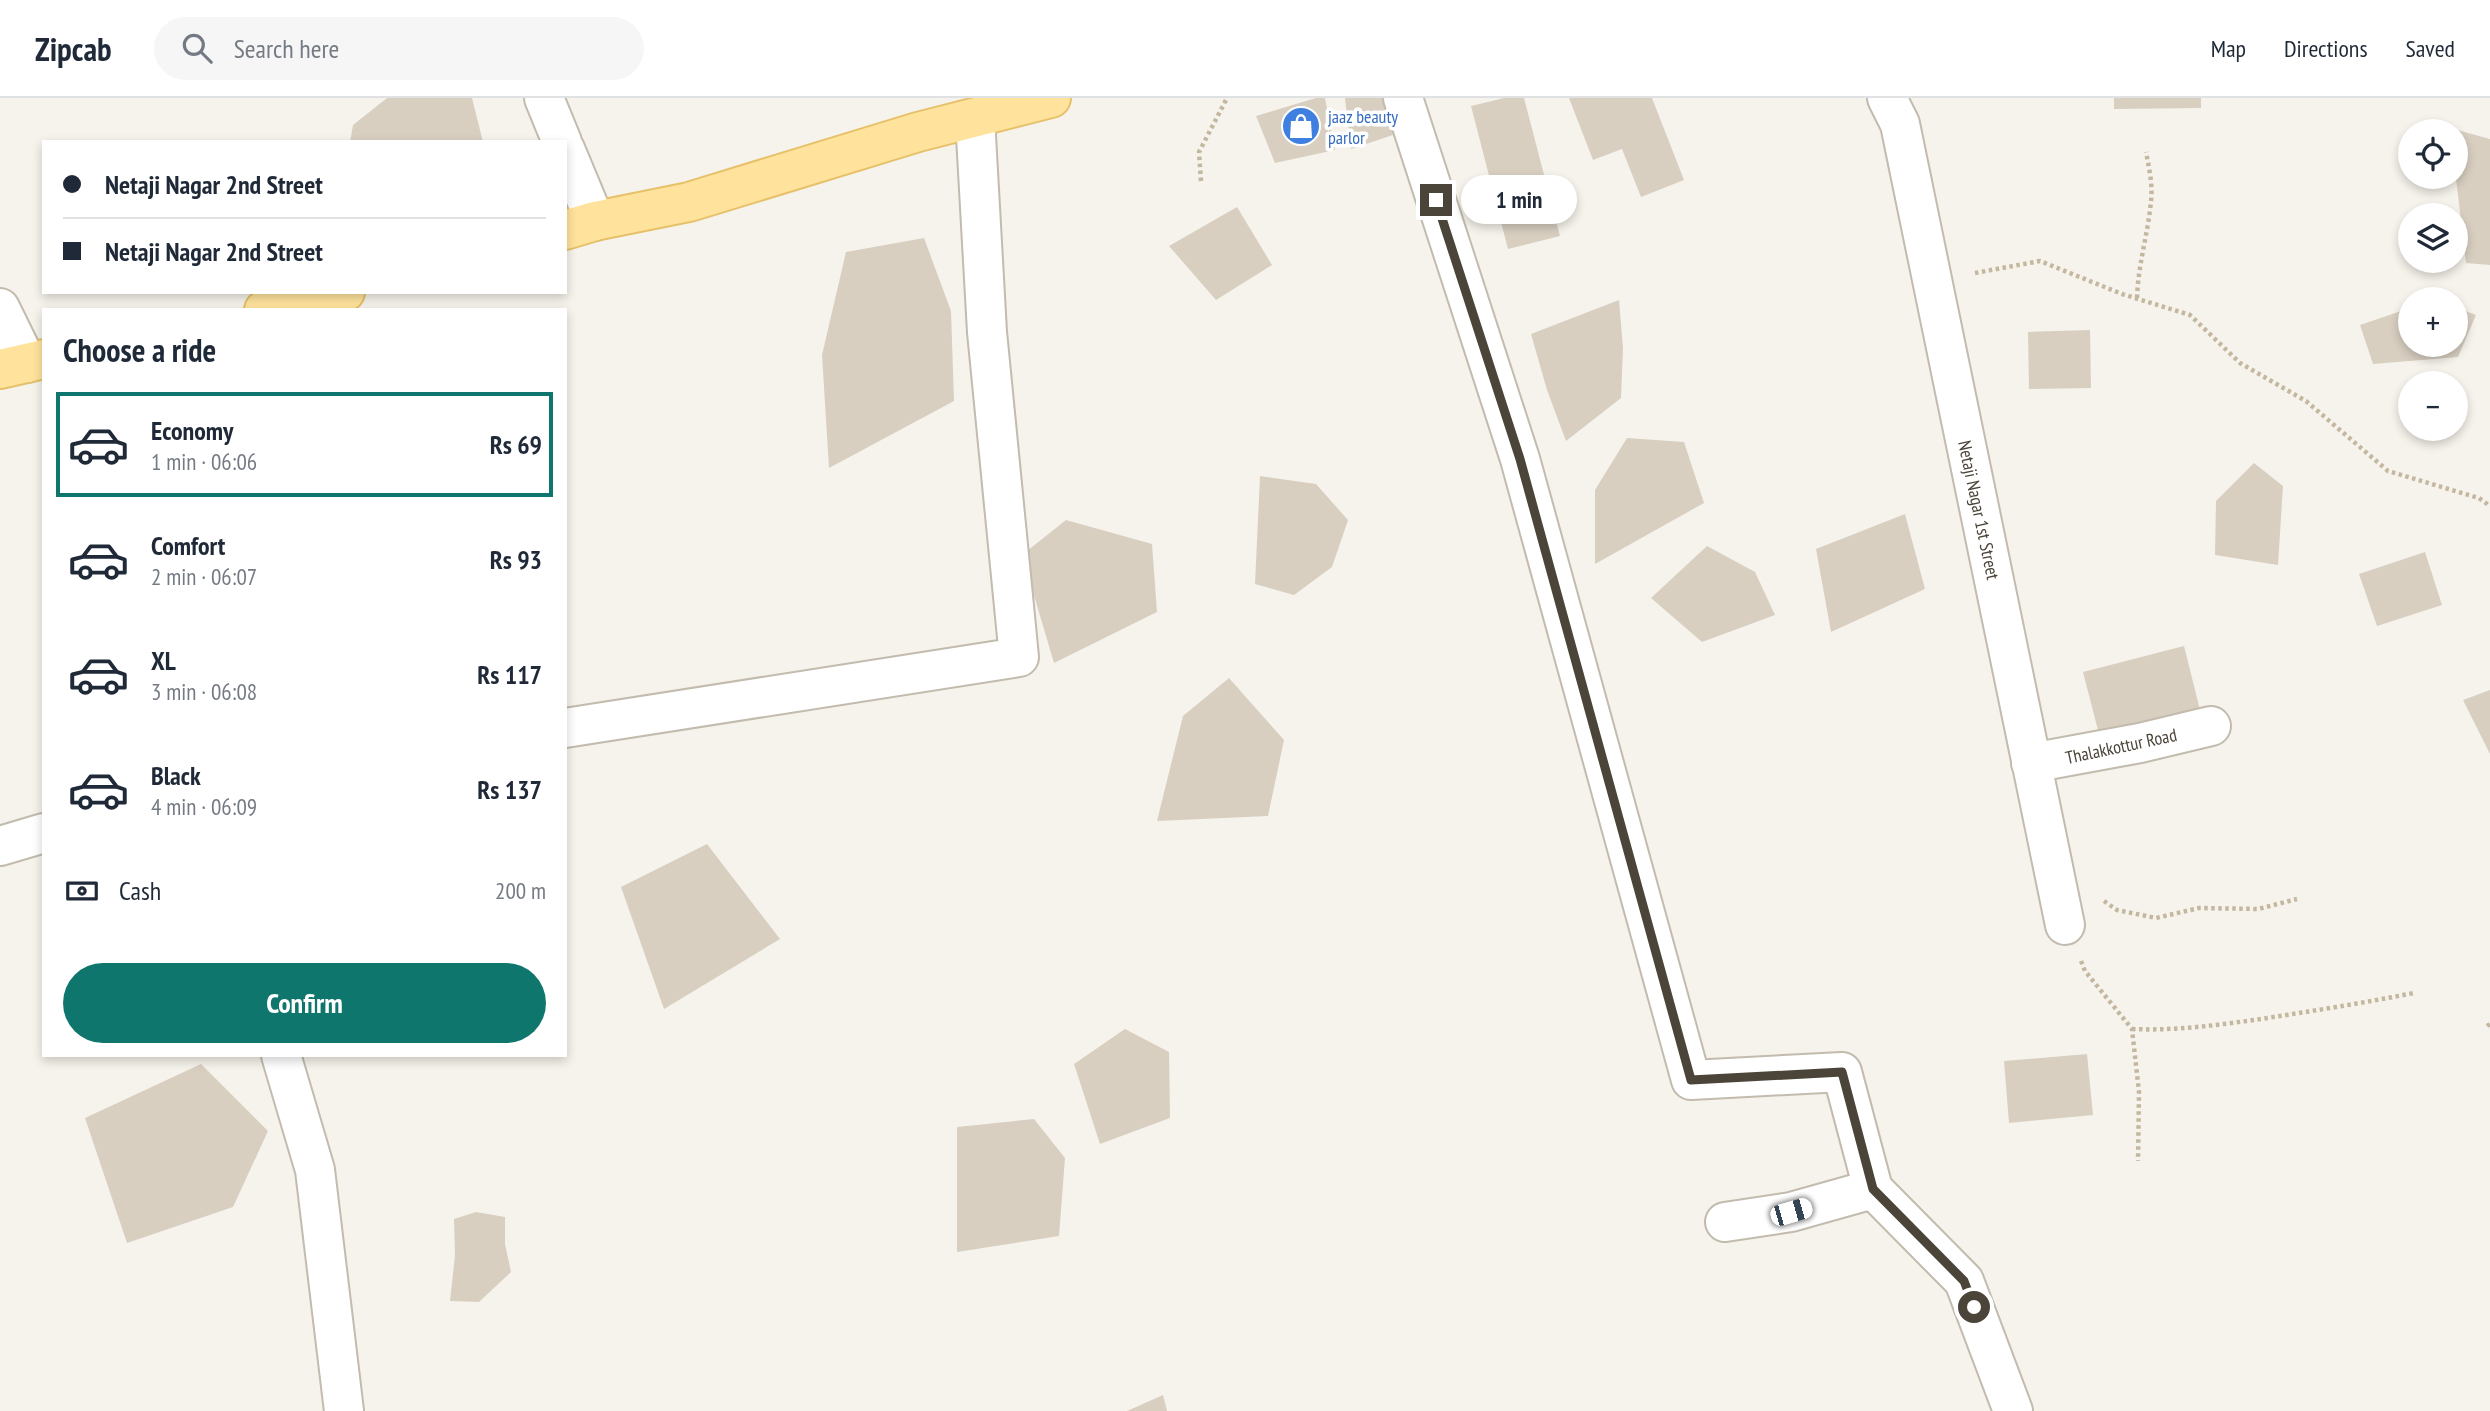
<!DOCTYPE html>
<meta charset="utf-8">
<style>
:root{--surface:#fff;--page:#f6f6f7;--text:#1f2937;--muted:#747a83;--line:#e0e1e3;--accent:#0f766e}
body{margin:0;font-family:"PT Sans Narrow",sans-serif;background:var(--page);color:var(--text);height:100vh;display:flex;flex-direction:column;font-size:26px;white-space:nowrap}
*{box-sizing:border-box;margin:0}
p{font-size:23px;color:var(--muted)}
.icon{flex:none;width:38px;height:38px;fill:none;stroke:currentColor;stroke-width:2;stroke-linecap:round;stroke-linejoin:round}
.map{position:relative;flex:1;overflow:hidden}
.sheet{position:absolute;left:42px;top:210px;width:525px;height:749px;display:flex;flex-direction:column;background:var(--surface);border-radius:0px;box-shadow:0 4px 10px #0003}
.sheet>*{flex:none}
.hud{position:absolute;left:42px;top:42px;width:525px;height:154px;border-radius:0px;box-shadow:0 4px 10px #0003;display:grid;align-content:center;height:154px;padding:0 21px;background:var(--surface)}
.controls{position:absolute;left:2398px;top:21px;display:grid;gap:14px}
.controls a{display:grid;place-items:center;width:70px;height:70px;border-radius:50%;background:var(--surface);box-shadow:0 4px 10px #0003;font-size:35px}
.end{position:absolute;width:32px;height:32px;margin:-16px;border:9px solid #4b4439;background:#fff;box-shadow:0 0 0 4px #fff}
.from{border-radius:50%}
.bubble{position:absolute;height:49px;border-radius:24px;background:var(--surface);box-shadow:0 4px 10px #0003;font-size:23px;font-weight:600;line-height:49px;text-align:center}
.car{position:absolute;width:21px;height:42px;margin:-21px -10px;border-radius:9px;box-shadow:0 0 5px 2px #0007;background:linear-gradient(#fff 24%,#345 0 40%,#fff 0 76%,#345 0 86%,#fff 0)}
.hud b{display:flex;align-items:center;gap:24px;height:66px;font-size:26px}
.hud b+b{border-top:2px solid var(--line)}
.hud i{width:18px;height:18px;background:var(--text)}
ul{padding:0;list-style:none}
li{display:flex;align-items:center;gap:21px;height:105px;margin:0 14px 10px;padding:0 7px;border:4px solid transparent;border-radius:0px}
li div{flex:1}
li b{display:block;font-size:26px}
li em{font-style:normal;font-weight:600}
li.current{border-color:var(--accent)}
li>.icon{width:63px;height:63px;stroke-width:1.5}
h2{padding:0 21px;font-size:32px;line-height:84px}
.pay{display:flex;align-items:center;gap:18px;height:77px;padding:0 21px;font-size:26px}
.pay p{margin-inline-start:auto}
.primary-button{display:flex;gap:14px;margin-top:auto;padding:14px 21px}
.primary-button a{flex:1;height:80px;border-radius:42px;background:var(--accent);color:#fff;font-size:28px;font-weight:600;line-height:80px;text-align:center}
header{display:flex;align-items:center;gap:42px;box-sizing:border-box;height:98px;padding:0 35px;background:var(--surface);border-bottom:2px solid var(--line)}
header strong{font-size:33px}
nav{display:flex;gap:38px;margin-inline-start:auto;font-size:24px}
.search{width:490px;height:63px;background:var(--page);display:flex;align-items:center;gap:18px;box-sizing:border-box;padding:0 24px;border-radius:38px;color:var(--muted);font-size:26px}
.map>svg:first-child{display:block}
</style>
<header>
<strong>Zipcab</strong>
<div class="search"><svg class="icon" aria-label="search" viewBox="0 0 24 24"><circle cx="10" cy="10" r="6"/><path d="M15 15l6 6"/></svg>Search here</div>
<nav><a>Map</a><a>Directions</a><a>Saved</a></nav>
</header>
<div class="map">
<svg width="2490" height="1313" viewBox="0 0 2490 1313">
<rect width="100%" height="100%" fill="#f6f3ec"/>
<path fill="#d8cfc1" d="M387 0H472L483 44H350L353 27Z
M1316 0H1325L1335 52 1275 65 1256 18Z
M1345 0H1384L1393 37 1351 51Z
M1504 0H1524L1560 138 1508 151 1471 8Z
M1569 0H1652L1684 82 1641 99 1622 51 1593 62Z
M2114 0H2201V10L2114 11Z
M2450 30 2490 41V167L2466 165 2455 72V33H2451Z
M1237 109 1272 167 1216 202 1169 148Z
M924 140 951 213 954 303 829 370 822 257 846 154Z
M1619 202 1623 250 1621 300 1566 343 1547 292 1531 236Z
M2455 209 2476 217 2458 259 2373 266 2360 227 2410 210V247H2455Z
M2090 232 2091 290 2029 291 2028 234Z
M1627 340 1684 344 1704 405 1595 466V392Z
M2254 365 2283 388 2278 467 2215 457 2216 403Z
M1260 378 1316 386 1348 422 1332 469 1294 497 1255 486Z
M1905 416 1925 491 1831 534 1816 451Z
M1066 422 1152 446 1157 514 1054 565 1022 457Z
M1707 448 1755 474 1775 517 1702 544 1651 500Z
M2425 454 2442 507 2377 528 2359 476Z
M2184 548 2202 620 2101 644 2083 574Z
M1229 580 1284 642 1268 718 1157 723 1183 618Z
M2490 592V656L2463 602Z
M707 746 780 841 664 911 621 789Z
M1125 931 1169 954 1170 1020 1100 1046 1074 966Z
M2087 956 2093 1017 2009 1025 2004 963Z
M201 966 268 1033 233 1109 127 1145 85 1020Z
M1034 1021 1065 1060 1059 1138 957 1154V1029Z
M476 1114 505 1119V1146L511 1174 479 1204 450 1203 455 1157 454 1121Z
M1163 1297 1167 1313H1127Z"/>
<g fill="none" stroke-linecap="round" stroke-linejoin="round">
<defs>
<path id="minor" d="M544 0 562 44
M1403 0 1520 361 1691 982 1842 974 1873 1091 1964 1183 2013 1313
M1887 0 1900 26 2065 827
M565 51 595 123
M0 210 27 265
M565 630 1019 559 987 234 975 20
M2031 665 2140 645 2211 628
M0 748 44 735
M281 957 315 1072 344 1313
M1725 1124 1791 1114 1873 1091"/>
<path id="major" d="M565 132 595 123 689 104 918 34 1051 0
M264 212 345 194
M0 271 44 261"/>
</defs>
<use href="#minor" stroke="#c2bbae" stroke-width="42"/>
<use href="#major" stroke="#e6c16a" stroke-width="42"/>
<path stroke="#c4b79f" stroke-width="4.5" stroke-dasharray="3.5 3.5" stroke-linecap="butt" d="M1201 83 1199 54 1227 0
M1975 175 2040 163 2122 196 2190 217 2240 265 2306 303 2388 373 2479 400 2490 408
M2137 200C2138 167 2148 136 2151 103 2153 87 2149 70 2146 54
M2104 803 2117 812 2156 820 2199 810 2258 811 2297 801
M2081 863 2085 873 2132 931 2139 994 2138 1063
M2487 928 2490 926
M2132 931C2175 933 2218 927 2261 921 2312 913 2363 905 2414 895"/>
<use href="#minor" stroke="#fff" stroke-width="38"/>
<use href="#major" stroke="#ffe39c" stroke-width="38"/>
</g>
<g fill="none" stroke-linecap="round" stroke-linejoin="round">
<path stroke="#4b4439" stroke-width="9" d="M1436 102 1520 361 1691 982 1842 974 1873 1091 1964 1183 1974 1209"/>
</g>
<defs>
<symbol id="shop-disc" viewBox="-11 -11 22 22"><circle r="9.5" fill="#3f7fe0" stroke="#fff"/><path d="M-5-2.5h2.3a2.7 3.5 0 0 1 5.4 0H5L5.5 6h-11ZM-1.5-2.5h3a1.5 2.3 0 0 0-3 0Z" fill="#fff"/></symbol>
</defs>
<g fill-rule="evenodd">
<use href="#shop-disc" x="1279" y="6" width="44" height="44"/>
</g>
<g text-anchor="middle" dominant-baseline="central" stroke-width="7" stroke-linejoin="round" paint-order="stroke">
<g font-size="18" fill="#366cbe" stroke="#fff" text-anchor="start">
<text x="1328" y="18">jaaz beauty<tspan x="1328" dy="21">parlor</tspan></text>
</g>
<g font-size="18" fill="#4b4439" stroke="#fff">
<text transform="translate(1979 412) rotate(78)">Netaji Nagar 1st Street</text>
<text transform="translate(2121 648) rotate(-12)">Thalakkottur Road</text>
</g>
</g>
</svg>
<div class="controls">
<a><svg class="icon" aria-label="locate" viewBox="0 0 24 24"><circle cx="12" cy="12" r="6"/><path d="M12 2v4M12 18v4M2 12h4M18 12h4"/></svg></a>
<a><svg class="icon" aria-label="layers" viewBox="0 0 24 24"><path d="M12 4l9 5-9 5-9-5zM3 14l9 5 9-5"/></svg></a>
<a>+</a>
<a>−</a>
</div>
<i class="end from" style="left:1974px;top:1209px"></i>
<i class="end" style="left:1436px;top:102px"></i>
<div class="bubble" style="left:1461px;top:77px;width:116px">1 min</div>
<i class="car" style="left:1791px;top:1114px;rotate:74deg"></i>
<div class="hud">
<b><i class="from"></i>Netaji Nagar 2nd Street</b>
<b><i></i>Netaji Nagar 2nd Street</b>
</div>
<section class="sheet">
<h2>Choose a ride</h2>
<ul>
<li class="current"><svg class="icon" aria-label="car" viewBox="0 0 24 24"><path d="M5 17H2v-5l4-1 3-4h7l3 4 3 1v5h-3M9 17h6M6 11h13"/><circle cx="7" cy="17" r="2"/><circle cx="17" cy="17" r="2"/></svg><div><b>Economy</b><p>1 min · 06:06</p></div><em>Rs 69</em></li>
<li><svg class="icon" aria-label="car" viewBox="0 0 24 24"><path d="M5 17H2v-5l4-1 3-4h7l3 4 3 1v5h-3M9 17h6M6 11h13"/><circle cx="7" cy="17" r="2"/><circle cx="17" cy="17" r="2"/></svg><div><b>Comfort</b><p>2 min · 06:07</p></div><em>Rs 93</em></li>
<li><svg class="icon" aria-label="car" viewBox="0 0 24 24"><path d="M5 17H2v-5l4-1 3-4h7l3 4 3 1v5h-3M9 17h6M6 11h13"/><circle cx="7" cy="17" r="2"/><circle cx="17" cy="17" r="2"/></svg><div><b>XL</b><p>3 min · 06:08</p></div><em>Rs 117</em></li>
<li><svg class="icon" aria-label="car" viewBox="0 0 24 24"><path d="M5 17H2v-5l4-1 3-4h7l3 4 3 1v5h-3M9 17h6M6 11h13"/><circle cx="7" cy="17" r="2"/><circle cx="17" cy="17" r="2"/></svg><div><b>Black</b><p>4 min · 06:09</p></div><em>Rs 137</em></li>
</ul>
<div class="pay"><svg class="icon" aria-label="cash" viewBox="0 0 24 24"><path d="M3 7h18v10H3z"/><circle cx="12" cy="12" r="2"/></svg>Cash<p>200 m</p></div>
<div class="primary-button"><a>Confirm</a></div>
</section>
</div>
